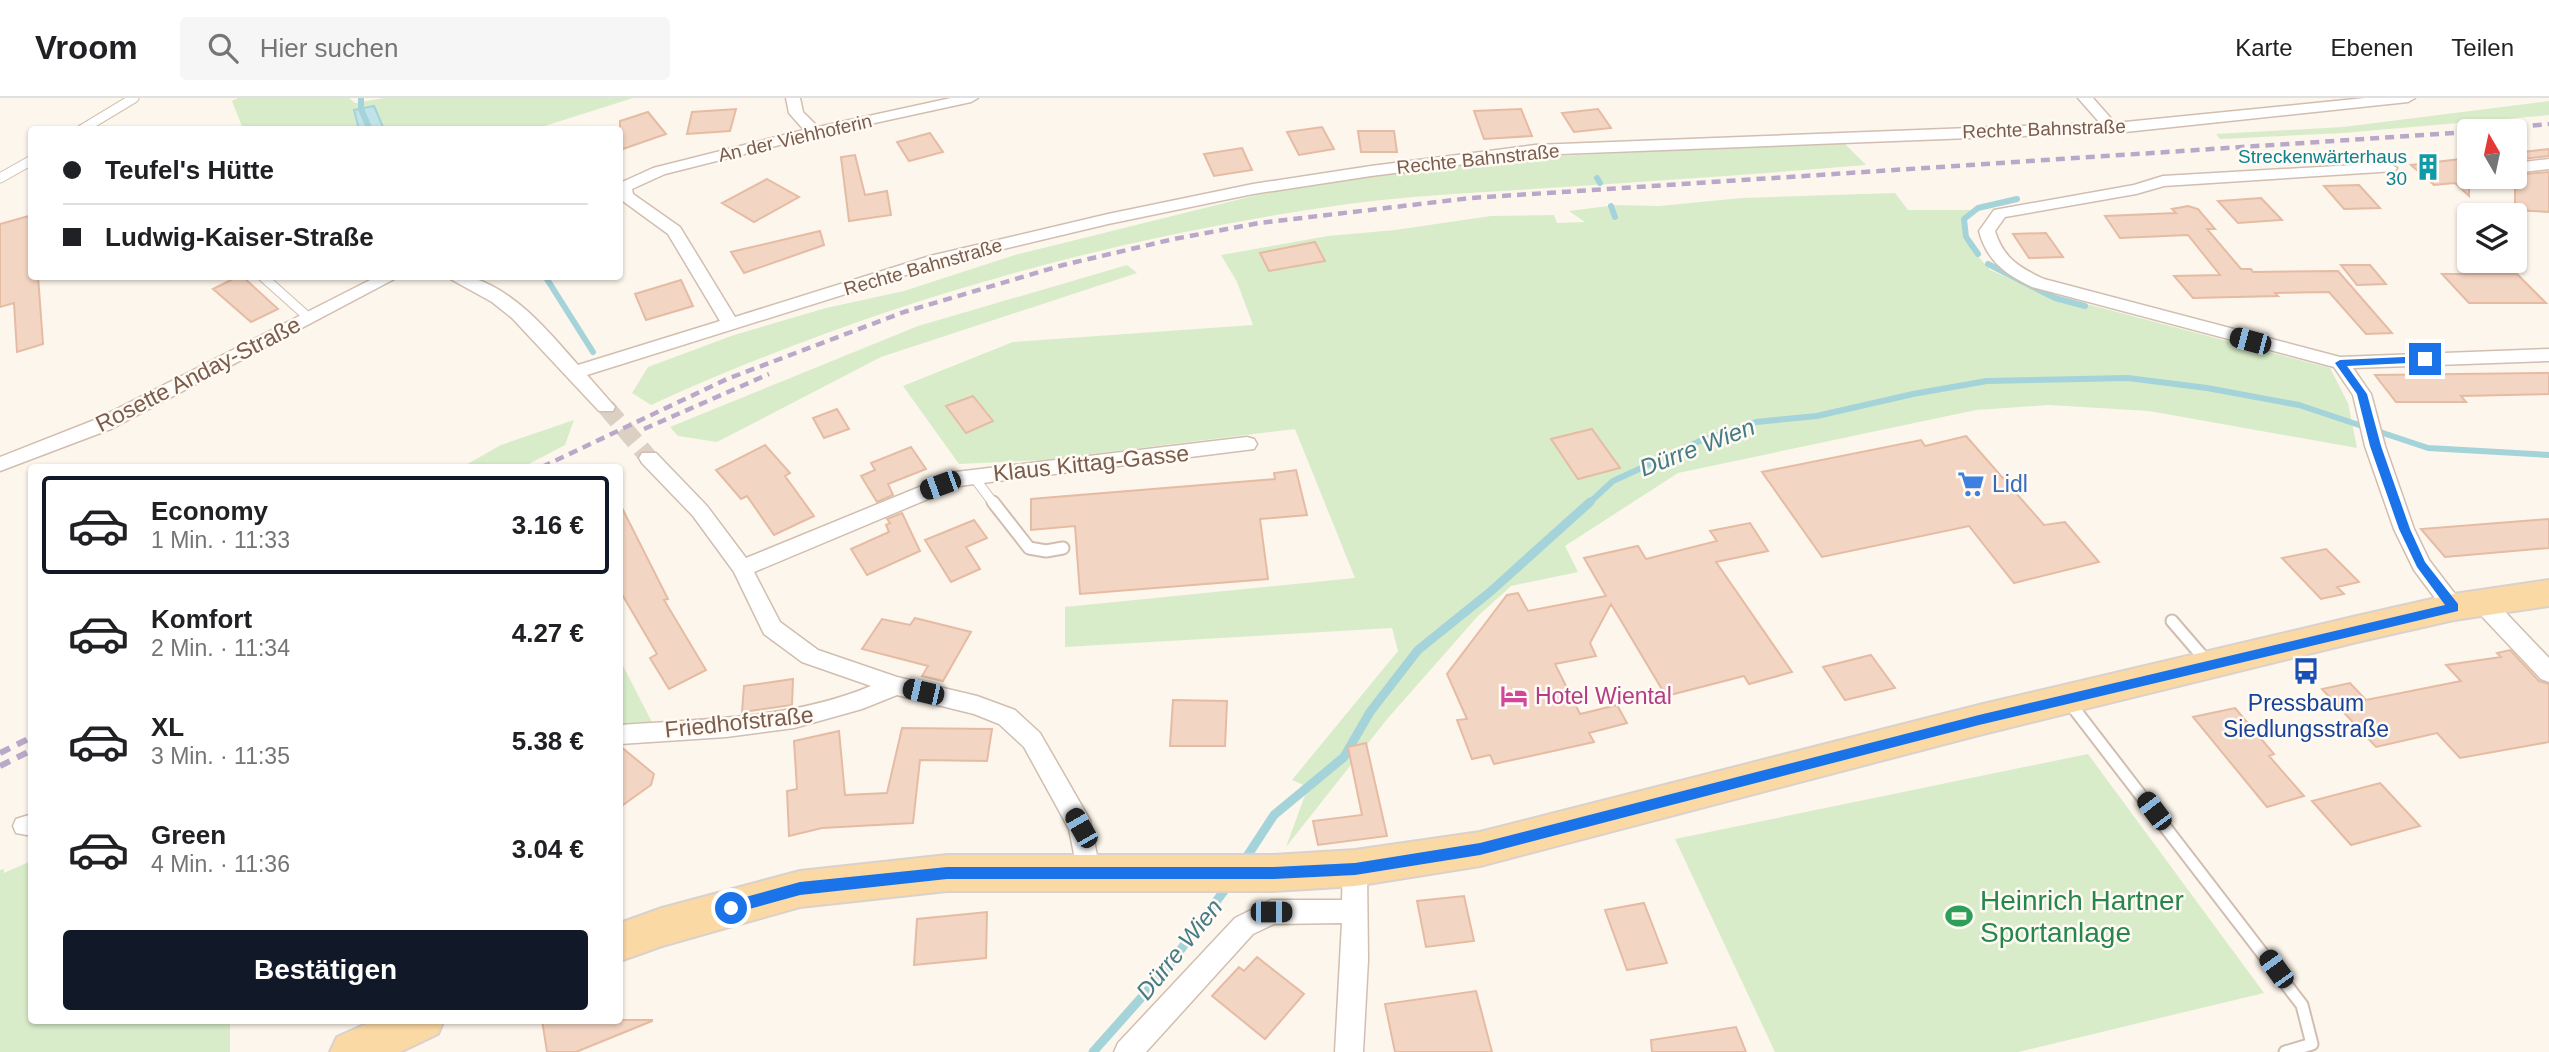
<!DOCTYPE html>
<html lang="de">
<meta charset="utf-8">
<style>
:root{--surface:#fff;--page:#f6f6f6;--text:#202124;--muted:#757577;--line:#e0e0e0;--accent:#111827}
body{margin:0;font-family:Arial,sans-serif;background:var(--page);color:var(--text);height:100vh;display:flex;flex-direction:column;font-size:26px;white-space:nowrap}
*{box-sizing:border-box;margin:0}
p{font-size:23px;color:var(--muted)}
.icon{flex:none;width:38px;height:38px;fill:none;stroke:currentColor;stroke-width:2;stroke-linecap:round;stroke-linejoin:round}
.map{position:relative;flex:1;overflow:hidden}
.side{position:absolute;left:28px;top:366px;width:595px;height:560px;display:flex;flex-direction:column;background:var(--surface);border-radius:7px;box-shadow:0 2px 5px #0004}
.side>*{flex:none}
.top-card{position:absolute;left:28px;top:28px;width:595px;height:154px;border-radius:7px;box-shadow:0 2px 5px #0004;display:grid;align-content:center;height:154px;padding:0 35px;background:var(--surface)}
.needle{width:46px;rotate:351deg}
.buttons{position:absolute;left:2457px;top:21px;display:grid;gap:14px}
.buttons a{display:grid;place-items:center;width:70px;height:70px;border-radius:7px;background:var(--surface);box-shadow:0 2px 5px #0004;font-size:35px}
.end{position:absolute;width:32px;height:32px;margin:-16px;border:9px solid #1a73e8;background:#fff;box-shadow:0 0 0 4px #fff}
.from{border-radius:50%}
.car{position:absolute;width:21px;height:42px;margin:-21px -10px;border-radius:9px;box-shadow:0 0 5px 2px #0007;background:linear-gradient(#222 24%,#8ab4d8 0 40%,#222 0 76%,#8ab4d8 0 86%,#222 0)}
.top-card b{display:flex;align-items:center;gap:24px;height:66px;font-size:26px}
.top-card b+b{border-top:2px solid var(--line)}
.top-card i{width:18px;height:18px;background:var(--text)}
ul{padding:12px 0 0;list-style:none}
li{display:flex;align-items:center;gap:21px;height:98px;margin:0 14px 10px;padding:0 21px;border:4px solid transparent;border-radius:7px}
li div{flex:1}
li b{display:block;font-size:26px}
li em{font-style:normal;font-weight:800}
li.on{border-color:var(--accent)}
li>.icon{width:63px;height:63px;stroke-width:1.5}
.cta{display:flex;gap:14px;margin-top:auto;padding:14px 35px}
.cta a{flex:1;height:80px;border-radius:7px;background:var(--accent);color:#fff;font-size:28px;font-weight:800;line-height:80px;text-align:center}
header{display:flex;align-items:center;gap:42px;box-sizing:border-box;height:98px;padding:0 35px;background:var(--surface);border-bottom:2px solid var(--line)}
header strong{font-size:33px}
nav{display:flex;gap:38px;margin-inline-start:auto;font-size:24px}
.search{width:490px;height:63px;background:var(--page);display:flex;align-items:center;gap:18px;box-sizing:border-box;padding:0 24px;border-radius:7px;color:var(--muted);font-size:26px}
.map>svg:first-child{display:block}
</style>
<header>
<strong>Vroom</strong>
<div class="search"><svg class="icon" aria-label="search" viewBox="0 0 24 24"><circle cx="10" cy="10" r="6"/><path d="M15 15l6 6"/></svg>Hier suchen</div>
<nav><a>Karte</a><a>Ebenen</a><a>Teilen</a></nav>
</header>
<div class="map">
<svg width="2549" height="954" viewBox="0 0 2549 954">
<rect width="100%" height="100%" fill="#fdf6ec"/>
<path fill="#d8ecc9" d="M238 0H349L355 5 384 0H633L532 32 380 31 383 28 354 12 359 31H243L232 3Z
M2549 3V17L2539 18 2343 35 2220 41 2216 36 2343 29Z
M1843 44 1866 67C1760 76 1653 83 1547 90 1478 95 1409 97 1341 107 1102 141 870 207 651 307L632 295 648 269 734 237 826 210 904 193 1015 157 1257 97 1377 77 1539 59Z
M1895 95 1908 112H1973L1964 127 1963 141 1990 172 2041 194 2330 270 2348 305 2357 350 2149 313 2049 307 1976 312 1678 375 1565 448 1578 474 1511 488 1477 519 1388 620 1286 749 1308 689 1292 682 1398 553 1392 530 1065 549V509L1355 480 1295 331 1043 362 959 366 903 288 1013 244 1253 227 1237 184 1221 157 1328 138 1395 132 1491 118 1554 117 1557 125 1585 124 1569 113 1616 107 1659 108 1742 100Z
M1127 167 1137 175 881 259 717 344 678 338 670 329 918 228Z
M574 322 565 347 523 369H462L501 347Z
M620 562 657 634 620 637Z
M2088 656 2264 895 2018 954H1775L1675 741Z
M31 763 32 922H230V954H0V772L4 771V775Z"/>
<path fill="#bfe3e8" stroke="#a5d3da" stroke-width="2" d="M374 8 383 29 380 31H359L354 12Z"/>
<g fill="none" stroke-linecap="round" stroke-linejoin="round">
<path stroke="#a5d3da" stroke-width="6" d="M361 0V11L370 32
M1597 80 1600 85
M1611 108 1615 119
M1978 156 1966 139 1964 121 1978 110 2017 101
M1988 166 2055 200 2085 208
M545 178 593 254
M1588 406 1613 383 1702 342 1756 324 1817 318 1913 296 1987 283 2128 280 2207 290 2299 307 2428 350 2549 357"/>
<path stroke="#a5d3da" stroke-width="9" d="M1242 766 1274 717 1344 659 1370 614 1418 552 1490 494 1590 404
M1093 954 1165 873 1229 786"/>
</g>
<path fill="#f3d5c3" stroke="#e6bba3" stroke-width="2" d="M736 11 730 33 687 36 692 14Z
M1521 11 1532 38 1484 41 1474 13Z
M1598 11 1611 30 1574 34 1562 15Z
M648 14 666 36 620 52V23Z
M1322 29 1334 51 1299 57 1287 34Z
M1358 33H1394L1397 54H1361Z
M930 35 943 54 909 63 897 44Z
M1242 50 1252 72 1214 78 1204 56Z
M2549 51V58L2515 62V55Z
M855 57 865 97 887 93 891 117 849 123 841 59Z
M2469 60V98L2455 85 2434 87 2411 67Z
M2549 74V114L2515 112V77Z
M767 81 799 99 754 124 722 105Z
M2359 87 2380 110 2344 111 2324 88Z
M2261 100 2282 122 2238 125 2218 103Z
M2188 108 2198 111 2215 131H2207L2241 171H2251L2253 174 2338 173 2392 235 2366 236 2329 194 2275 195 2278 198 2193 200 2174 178 2220 177 2188 137 2120 140 2105 118 2176 115 2172 111Z
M32 117V178H38L43 246 17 254 14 205 0 209V126Z
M820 133 824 147 744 175 731 154Z
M2046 135 2063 159 2029 160 2013 136Z
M1315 144 1325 163 1269 173 1260 155Z
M2341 167H2370L2386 186 2357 187Z
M2442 176H2517L2546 205H2469Z
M239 178H242L278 211 251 224 213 191Z
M681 182 693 208 646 222 635 196Z
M2549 275V296L2461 298 2466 304H2396L2375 277Z
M973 298 993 323 966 335 946 308Z
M837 311 849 331 824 340 813 320Z
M1592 331 1620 370 1578 381 1551 341Z
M1966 338 2044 427 2065 424 2099 464 2014 485 1969 428 1822 459 1762 374 1921 342 1925 348Z
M765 347 790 375 785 378 814 418 774 437 747 398 741 401 716 372Z
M911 349 926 371 888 386 893 397 877 404 861 378 875 372 871 365Z
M1296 372 1307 417 1260 421 1268 481 1080 496 1075 428 1031 432V401L1275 381 1274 375Z
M620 406 668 501 664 502 706 572 669 591 650 560 657 556 620 493Z
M902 415 920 453 867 477 851 451 889 434 886 427 890 425 887 421Z
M2549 421V450L2445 459 2421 431Z
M974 422 987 440 966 449 980 471 951 484 925 442Z
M1750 425 1768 453 1716 464 1792 574 1749 586 1744 578 1666 598 1611 506 1590 545 1596 558 1555 566 1580 616 1617 607 1627 625 1589 635 1594 644 1494 666 1490 657 1472 661 1457 622 1467 621 1447 576 1507 497 1518 495 1528 513 1606 498 1584 460 1638 448 1646 461 1717 443 1710 433Z
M2326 451 2359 484 2337 489 2344 496 2321 501 2282 460Z
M915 520 971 534 943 583 922 578 928 568 862 551 882 521 910 527Z
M2510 552 2539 583 2549 586V644L2460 660 2437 635 2376 649 2322 591 2350 585 2366 602 2461 583 2446 567 2501 559 2497 555Z
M1871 557 1895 590 1845 602 1823 569Z
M793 581 792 607 742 614 744 588Z
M1173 602 1227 603 1225 648H1170Z
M2235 610 2274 656 2269 658 2304 698 2267 709 2193 619Z
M902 630 992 631 987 663 920 662 913 725 822 730 789 738 787 693 797 691 794 643 839 633 845 697 887 695Z
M1366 645 1387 738 1318 747 1313 723 1362 717 1348 649Z
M620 648 654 676 651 687 620 709Z
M2380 685 2420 728 2351 747 2312 703Z
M1464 798 1474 843 1426 849 1417 803Z
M1644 805 1667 865 1627 872 1605 812Z
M987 814 986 860 914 867 917 821Z
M1257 859 1304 896 1265 941 1212 898 1239 869 1244 873Z
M1476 893 1492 954H1395L1385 906Z
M542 922H652V923L576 954H547Z
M1736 929 1746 954H1652L1651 942Z"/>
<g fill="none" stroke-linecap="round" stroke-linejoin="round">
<path stroke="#dcd0c4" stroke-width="18" stroke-dasharray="18 9" stroke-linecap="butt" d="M606 309 649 360"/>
<defs>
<path id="lane-far1" d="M81 32 134 0
M0 80 32 62
M262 178 309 220
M973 378 994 406"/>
<path id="lane" d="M993 404 1029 450 1046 453 1063 450
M2172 523 2209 566
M2069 604 2302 907 2312 946 2285 954"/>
<path id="street" d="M786 0H800L803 14 818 29 951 0H978L971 4 815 38 665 76 632 91 633 96 680 129 735 219 930 158 1108 116 1253 86 1371 68 1535 47 2100 25 2078 0H2093L2115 25 2365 0H2415L2408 4 2125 34 1535 57 1371 78 1253 96 1108 126 941 166 587 277 615 309 613 313H599L512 220 492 204 445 178C454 178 464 177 472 180 515 192 550 235 578 267L720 223 668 136 620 101V85L653 70 804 32 789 15Z
M2549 61V71L2515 75V65Z
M2389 65 2397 70 2395 73 2164 88 2136 96 2005 119 1995 133C2003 160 2020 170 2044 181L2340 259 2549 251V263L2353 270 2371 296 2385 348 2414 431 2429 462 2465 509 2462 515 2454 517 2446 515 2414 472 2394 431 2365 348 2353 297 2334 269 2032 189C2005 176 1987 163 1979 133L1994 112 2134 87 2163 78Z
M378 178H400L111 331 0 373V359L97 321Z
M1247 339 1254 341 1257 346 1254 351 959 388 754 474 780 524 818 552 897 579 977 598 1015 612 1040 635 1090 722 1100 773 1097 781 1088 784 1079 781 1069 731 1024 649 999 626 974 616 897 597 862 611 794 630 726 639 620 646V627C704 621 792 621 871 588L802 564 764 536 734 474 693 418 642 365 639 360 642 355H656L707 408 746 460 956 374Z
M2482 496 2490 498 2549 560V584L2541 581 2474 510 2471 504 2474 498Z
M32 716V738L16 735 13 728 16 721Z
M1355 759 1364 762 1367 770 1368 862 1363 954H1335L1342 825 1274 826 1253 836 1146 954H1114L1118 945 1235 820 1271 802H1342L1343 770 1346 762Z"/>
<path id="primary" d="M2549 482V508L2454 522 2357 544 1979 637 1480 768 1355 788 1274 793H947L800 809 662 848 620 863V825L662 810 800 773 947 757H1274L1355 752 1480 734 1979 607 2357 518 2454 496Z
M375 922H444L438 936 400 954H330L337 939Z"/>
</defs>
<use href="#lane-far1" stroke="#d1beb0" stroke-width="11"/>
<use href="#lane" stroke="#d1beb0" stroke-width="15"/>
<use href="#street" stroke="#d1beb0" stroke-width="3"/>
<use href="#primary" stroke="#dad1cd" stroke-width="4"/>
<use href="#lane-far1" stroke="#fff" stroke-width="9"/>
<use href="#lane" stroke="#fff" stroke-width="11"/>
<use href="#street" fill="#fff" fill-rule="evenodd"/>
<use href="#primary" fill="#fbd9a5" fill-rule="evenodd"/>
<path stroke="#b9a8c9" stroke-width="4.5" stroke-dasharray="9 6" stroke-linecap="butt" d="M2473 33 2549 26
M644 331 769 276
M542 369 727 281 904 214 1063 167 1174 141 1259 125 1471 100 2469 34"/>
<path stroke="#b9a8c9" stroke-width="6" stroke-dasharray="11 8" stroke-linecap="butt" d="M0 655 32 639
M0 668 32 652"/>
</g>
<path fill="#1a73e8" d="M2425 258 2429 259V264L2347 268 2367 296 2381 348 2410 431 2425 464 2458 506V513L1979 627 1480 757 1355 777 1274 781H947L800 797 731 816 724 810 731 803 800 784 947 769H1274L1355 765 1480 745 1979 617 2445 507 2417 469 2399 431 2370 348 2357 296 2335 265 2340 262Z"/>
<defs>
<symbol id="building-bare" viewBox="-9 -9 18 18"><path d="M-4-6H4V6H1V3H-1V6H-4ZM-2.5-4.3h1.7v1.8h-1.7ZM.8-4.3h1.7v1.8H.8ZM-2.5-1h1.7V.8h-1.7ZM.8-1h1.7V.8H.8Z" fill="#0f9aa8" stroke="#fffaf3" stroke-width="2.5" paint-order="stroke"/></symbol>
<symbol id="supermarket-bare" viewBox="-9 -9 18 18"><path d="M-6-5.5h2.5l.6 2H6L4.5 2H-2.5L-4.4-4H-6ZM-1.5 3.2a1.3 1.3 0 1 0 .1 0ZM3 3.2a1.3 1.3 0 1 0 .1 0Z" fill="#3f7fe0" stroke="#fffaf3" stroke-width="2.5" paint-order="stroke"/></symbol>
<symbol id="bus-bare" viewBox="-9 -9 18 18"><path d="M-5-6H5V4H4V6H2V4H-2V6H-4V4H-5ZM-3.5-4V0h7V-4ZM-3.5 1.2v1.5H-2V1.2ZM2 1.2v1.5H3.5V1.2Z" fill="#1a4fb4" stroke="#fffaf3" stroke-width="2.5" paint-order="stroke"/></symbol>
<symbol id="hotel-bare" viewBox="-9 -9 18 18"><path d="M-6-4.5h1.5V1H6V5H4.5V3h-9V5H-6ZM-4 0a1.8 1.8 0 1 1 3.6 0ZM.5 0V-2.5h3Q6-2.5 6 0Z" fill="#d1479c" stroke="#fffaf3" stroke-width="2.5" paint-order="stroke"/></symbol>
<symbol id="stadium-bare" viewBox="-9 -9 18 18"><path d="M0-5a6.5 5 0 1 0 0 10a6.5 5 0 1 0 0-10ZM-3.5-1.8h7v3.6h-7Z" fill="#2e9e5b" stroke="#fffaf3" stroke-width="2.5" paint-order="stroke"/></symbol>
</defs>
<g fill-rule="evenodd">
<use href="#building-bare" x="2409" y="50" width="38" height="38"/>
<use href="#supermarket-bare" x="1952" y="367" width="38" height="38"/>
<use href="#bus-bare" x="2287" y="554" width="38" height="38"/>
<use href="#hotel-bare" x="1495" y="579" width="38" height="38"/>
<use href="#stadium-bare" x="1940" y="799" width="38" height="38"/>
</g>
<g text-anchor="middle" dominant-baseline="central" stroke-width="5" stroke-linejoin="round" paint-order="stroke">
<g font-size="19" fill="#7a5c4d" stroke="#fffaf3">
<text transform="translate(2044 31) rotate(-2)">Rechte Bahnstraße</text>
<text transform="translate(795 40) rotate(-13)">An der Viehhoferin</text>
<text transform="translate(1478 61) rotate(-6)">Rechte Bahnstraße</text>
<text transform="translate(923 169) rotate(-16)">Rechte Bahnstraße</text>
</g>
<g font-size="19" fill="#0d838f" stroke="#fffaf3" text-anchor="end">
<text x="2407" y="58">Streckenwärterhaus<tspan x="2407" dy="22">30</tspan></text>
</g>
<g font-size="23" fill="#7a5c4d" stroke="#fffaf3">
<text transform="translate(198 276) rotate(-27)">Rosette Anday-Straße</text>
<text transform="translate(1091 365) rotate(-6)">Klaus Kittag-Gasse</text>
<text transform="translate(739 624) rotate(-6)">Friedhofstraße</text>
</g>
<g font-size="23" fill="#366cbe" stroke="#fffaf3" text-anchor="start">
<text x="1992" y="386">Lidl</text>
</g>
<g font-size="23" fill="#b23c85" stroke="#fffaf3" text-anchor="start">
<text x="1535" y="598">Hotel Wiental</text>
</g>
<g font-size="23" fill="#164399" stroke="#fffaf3">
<text x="2306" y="605">Pressbaum<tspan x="2306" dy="26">Siedlungsstraße</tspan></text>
</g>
<g font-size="24" font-style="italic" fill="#437c86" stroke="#fffaf3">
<text transform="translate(1697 349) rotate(-21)">Dürre Wien</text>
<text transform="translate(1179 851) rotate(-51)">Dürre Wien</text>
</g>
<g font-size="28" fill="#27864d" stroke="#fffaf3" text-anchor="start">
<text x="1980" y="802">Heinrich Hartner<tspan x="1980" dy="32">Sportanlage</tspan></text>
</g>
</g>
</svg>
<div class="buttons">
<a><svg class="needle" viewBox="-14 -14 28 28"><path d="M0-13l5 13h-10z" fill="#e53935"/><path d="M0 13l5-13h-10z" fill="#757577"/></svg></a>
<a><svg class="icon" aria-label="layers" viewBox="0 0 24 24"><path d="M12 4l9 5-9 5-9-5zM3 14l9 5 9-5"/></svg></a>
</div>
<i class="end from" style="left:731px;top:810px"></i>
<i class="end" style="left:2425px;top:261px"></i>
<i class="car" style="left:2250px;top:243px;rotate:285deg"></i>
<i class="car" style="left:940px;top:387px;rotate:250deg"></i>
<i class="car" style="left:923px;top:594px;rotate:283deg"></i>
<i class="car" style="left:2154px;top:713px;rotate:323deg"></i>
<i class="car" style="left:1081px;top:730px;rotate:330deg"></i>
<i class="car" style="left:1271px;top:814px;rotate:90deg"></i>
<i class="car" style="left:2276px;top:871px;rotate:324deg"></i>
<div class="top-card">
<b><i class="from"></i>Teufel's Hütte</b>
<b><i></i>Ludwig-Kaiser-Straße</b>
</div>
<section class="side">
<ul>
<li class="on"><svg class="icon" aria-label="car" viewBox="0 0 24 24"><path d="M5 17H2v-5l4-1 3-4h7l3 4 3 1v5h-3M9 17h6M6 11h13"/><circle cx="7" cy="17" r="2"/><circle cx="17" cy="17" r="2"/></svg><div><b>Economy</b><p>1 Min. · 11:33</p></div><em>3.16 €</em></li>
<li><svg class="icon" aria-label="car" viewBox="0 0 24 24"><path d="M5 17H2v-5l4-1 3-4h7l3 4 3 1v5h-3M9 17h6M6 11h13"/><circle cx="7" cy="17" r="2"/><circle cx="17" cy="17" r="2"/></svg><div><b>Komfort</b><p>2 Min. · 11:34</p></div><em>4.27 €</em></li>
<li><svg class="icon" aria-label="car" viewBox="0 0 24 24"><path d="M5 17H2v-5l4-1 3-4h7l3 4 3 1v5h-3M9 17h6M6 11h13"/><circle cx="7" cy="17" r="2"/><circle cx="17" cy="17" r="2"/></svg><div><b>XL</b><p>3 Min. · 11:35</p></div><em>5.38 €</em></li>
<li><svg class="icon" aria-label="car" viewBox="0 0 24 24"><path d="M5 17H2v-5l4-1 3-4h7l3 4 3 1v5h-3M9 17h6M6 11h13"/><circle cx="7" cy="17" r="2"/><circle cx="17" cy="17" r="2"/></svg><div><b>Green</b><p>4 Min. · 11:36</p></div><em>3.04 €</em></li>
</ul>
<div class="cta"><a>Bestätigen</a></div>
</section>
</div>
